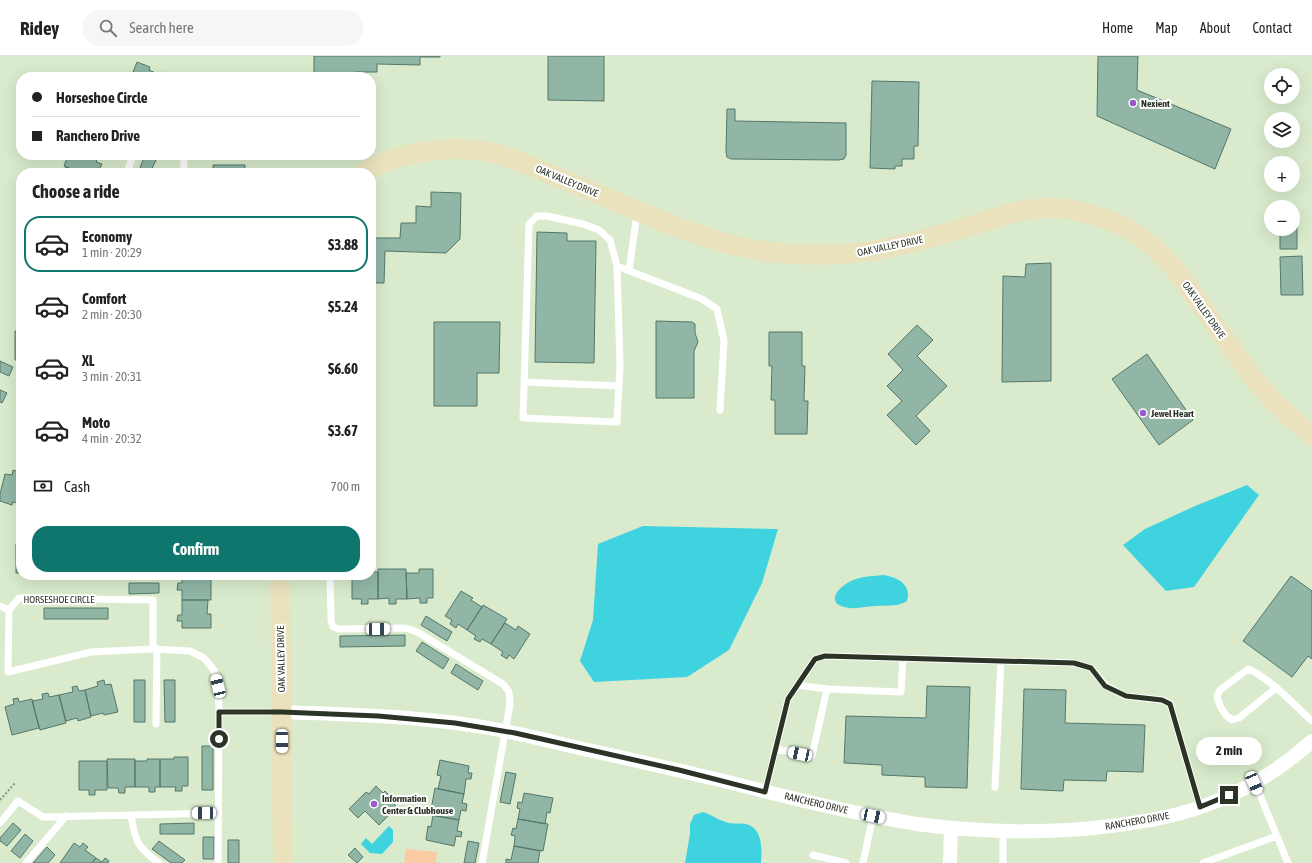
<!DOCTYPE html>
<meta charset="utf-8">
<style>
:root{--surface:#fff;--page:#f6f6f6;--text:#222;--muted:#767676;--line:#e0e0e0;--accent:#0f766e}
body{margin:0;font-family:"Asap Condensed",sans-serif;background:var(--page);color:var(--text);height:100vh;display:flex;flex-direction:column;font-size:15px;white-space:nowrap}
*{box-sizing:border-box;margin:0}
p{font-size:13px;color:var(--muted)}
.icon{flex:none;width:22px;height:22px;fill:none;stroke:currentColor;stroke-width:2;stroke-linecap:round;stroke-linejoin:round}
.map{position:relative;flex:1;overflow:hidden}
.side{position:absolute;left:16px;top:112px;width:360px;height:412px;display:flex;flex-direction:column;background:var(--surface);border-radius:16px;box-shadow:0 4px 16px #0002}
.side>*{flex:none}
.hud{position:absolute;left:16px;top:16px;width:360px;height:88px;border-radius:16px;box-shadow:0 4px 16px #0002;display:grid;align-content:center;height:88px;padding:0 16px;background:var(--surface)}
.fabs{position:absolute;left:1264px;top:12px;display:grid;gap:8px}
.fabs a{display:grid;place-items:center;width:36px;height:36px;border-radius:50%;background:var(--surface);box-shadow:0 4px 16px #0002;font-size:20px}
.end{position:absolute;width:18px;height:18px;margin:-9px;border:5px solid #2c3327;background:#fff;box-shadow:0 0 0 2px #fff}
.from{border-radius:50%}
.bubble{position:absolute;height:28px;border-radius:14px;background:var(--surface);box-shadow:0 4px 16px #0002;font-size:13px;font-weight:700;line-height:28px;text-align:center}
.car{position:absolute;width:12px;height:24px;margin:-12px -6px;border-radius:5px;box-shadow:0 0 3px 1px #0007;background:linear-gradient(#fff 24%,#345 0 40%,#fff 0 76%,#345 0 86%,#fff 0)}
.hud b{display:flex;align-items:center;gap:14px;height:38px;font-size:15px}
.hud b+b{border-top:1px solid var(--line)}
.hud i{width:10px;height:10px;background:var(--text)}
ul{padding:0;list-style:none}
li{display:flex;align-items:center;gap:12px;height:56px;margin:0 8px 6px;padding:0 8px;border:2px solid transparent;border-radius:16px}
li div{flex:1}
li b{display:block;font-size:15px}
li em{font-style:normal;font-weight:700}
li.on{border-color:var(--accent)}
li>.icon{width:36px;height:36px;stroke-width:1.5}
h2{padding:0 16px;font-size:18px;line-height:48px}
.pay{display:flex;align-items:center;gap:10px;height:44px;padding:0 16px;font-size:15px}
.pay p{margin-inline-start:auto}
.primary-button{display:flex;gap:8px;margin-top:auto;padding:8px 16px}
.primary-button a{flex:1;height:46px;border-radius:16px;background:var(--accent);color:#fff;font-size:16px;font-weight:700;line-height:46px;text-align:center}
header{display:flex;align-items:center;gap:24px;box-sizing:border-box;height:56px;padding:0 20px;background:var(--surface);border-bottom:1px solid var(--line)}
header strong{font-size:19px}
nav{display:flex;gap:22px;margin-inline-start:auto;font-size:14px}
.search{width:280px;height:36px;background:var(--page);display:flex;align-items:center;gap:10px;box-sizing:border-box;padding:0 14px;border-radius:16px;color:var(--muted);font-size:15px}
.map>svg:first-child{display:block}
</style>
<header>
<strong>Ridey</strong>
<div class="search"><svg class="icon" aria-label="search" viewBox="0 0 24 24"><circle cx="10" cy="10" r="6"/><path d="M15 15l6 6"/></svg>Search here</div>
<nav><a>Home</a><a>Map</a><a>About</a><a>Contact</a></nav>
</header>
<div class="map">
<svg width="1312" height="807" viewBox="0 0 1312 807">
<rect width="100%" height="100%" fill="#d9ebcc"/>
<path fill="#fbcca3" d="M406 793 437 796 436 807H404Z"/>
<path fill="#3ed3de" d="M1247 429 1259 439 1194 531 1166 535 1123 489 1145 473 1195 450Z
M643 470 778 473 762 527 729 594 687 621 594 626 580 605 593 564 598 488Z
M883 519C897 521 912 528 907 545 897 551 888 549 877 550 868 550 858 553 850 552 822 549 838 529 856 523 865 520 874 520 883 519Z
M703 756C712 759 720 765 729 767 735 768 740 767 745 768 763 771 762 793 761 807H685L690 778V768L694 759Z
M389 770 393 774V786L382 798 370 797 361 788 366 782 372 788Z"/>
<path fill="#91b6a6" stroke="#547769" d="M314 0H440V1H420V9L377 8V16H355V21H314Z
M548 0H604V45L548 44Z
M1098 0H1138L1137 34 1231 73 1215 113 1097 60Z
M137 6 150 11 149 14 160 19 159 21H131Z
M162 16 175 21H159Z
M872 25 919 26 918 90H914V103H902V110H895V113L870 112Z
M727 53H735V65L846 67V99L844 103 839 104 731 103 727 101 726 96Z
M68 99H99L96 106 102 108 99 114 94 112 92 117H80L64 110Z
M145 99 156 104 150 117H138Z
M213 109H245V117H213Z
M66 111 80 117H63Z
M431 136 461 137 460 183 446 197 385 195 384 227H371V182H400L401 167H416V150L431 151Z
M1293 166H1297V193H1280V173H1293Z
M537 176 567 177V185H596L594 307 535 306Z
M1302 200 1303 239H1281L1280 201Z
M1051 207V325L1002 326 1003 220 1025 221 1026 208Z
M656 265 692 266 695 268V277L698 286 694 295V342H656Z
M434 266H500L499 317H477V350H434Z
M917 269 933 284 917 300 947 330 916 360 930 375 916 389 887 359 902 345 887 330 903 314 888 298Z
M15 275H21V304H15Z
M769 276H802V310H805L804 345H808L807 378H775V344H771L772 310H769Z
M1147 298 1193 364 1159 389 1112 323Z
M0 305 13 311 9 320 0 316Z
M0 334 7 337 2 347 0 346Z
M13 414 19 416 18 421 21 422V448L13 446 12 449 0 445V438L5 418 12 419Z
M16 488H21V517H16Z
M378 513H406L407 543H396V548H389V542L378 543Z
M419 513H433V542H427V547H420V542L407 543 406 517H419Z
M371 516H378V543H368V548H361L362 543H352V519H371Z
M182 519H211V544H182V534H177L178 527H182Z
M1291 520 1312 535V603L1308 600 1292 621 1243 585Z
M129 527H159V537L129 538Z
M461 535 473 542 471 544 482 551 467 574 458 568 456 572 450 568 452 564 445 560Z
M182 544H208L207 558H211V572H182V565H177L178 559H182Z
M483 549 507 563 491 588 482 583 480 586 474 583 476 580 467 574Z
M44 552H108V563H44Z
M426 560 452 576 447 585 421 569Z
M505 567 516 574 518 570 530 578 514 603 509 599 507 603 501 599 503 596 491 588Z
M405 579V590L340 591V580Z
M422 586 449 603 443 613 416 595Z
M456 608 483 625 478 634 451 617Z
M104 624 105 629 111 628 118 656 104 659 103 657 91 660 85 634 98 630 97 626Z
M134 624H145V666H134Z
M164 624H175V666H165Z
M77 630 79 635 85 634 91 661 78 665 77 662 66 665 59 639 73 636 72 631Z
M927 630 970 631 967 732 925 731V721L882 719V709L844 707 846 660 926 662Z
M1024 633 1066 634 1065 667 1145 669 1143 716 1107 715 1106 725 1064 724 1063 735 1021 733Z
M48 637 49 641 59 639 66 667 40 674 32 645 43 643 42 638Z
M18 642 19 646 32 643 39 672 12 679 5 651 14 648 13 643Z
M202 690H213V734H202Z
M174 701H188V730H182V735H175L176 731H160V703H174Z
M107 703H135V731H125V737H119L118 732H108Z
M147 703H160V731H155V736H149V731H135V705H147Z
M440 704 469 710 468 717H472L471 723H466L464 738 438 733 441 720 437 719Z
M79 705H107V734H95V739H89V734H79Z
M506 716 516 718 510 748 500 746Z
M376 730 383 737 385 735 393 743 391 745 397 751 379 769 365 755 358 762 349 753 366 736 369 738Z
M435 732 464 738 462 747 467 748 466 755 461 754 459 764 430 759Z
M524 737 553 742 550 757 547 756 545 768 518 763 520 753 517 752 518 746 522 747Z
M433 759 459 764 457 775 462 776 461 781 456 780 454 790 426 784 428 770 431 771Z
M518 763 548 768 543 795 514 790 515 780 511 779 513 772 516 773Z
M13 767 21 774 7 790 0 785V782Z
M194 767V778H160V768Z
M25 778 33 785 20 802 11 795Z
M203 781H214V803H203Z
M228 784H239V807H228Z
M159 785 185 804 182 807H171L152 793Z
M468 785 479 787 475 807H464Z
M74 787 80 791 83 787 88 791 85 794 96 802 92 807H60Z
M514 790 540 795 538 807H506V803L511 804Z
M47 791 55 799 48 807H33Z
M355 792 363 801 357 807 348 799Z
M96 802 102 806 105 802 109 805 108 807H92Z"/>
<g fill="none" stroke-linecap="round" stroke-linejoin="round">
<path stroke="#8c9983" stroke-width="2" stroke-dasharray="2 2" stroke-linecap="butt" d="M0 744 15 727"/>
<path stroke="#fff" stroke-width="7" d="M127 117 133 99
M181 117 184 111V99
M537 160H547L583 168 599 174 610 184 617 210 620 309 617 366 523 362 529 168Z
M617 210 702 243 717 253 724 285 720 354
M629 215 637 157
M524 326 619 330
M330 519 331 565 333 571 339 573 405 572 412 574 419 577 503 628 509 636 510 648 482 807
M0 550 9 554
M153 593V544L19 542 9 554 8 616 91 596 153 593 190 595 204 602 214 614 218 630 219 656 218 807
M1276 632 1239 662 1232 664C1223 658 1220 651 1217 640L1220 634 1248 613C1270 622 1294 649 1312 665
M827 633 901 636 903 602
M219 656H279
M156 668 157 593
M776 693 812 700 827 633 797 629
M1255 727 1288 807
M995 731 1001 605
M765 736 788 643 815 603 825 600 1074 607 1091 612 1105 629 1125 640 1162 644 1170 648 1200 751
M131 759C135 785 137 791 159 807
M0 767 18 745 43 761 219 757
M813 799 846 807
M26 807 66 760
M863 807 873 760
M1003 807V776
M1203 807 1277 780"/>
<path stroke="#fff" stroke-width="14" d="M282 656C357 659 431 660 505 675 531 680 557 687 583 693 630 703 677 714 724 725 767 736 810 747 854 756 875 760 896 765 917 768 984 777 1052 778 1119 769 1146 765 1172 761 1198 752 1240 738 1279 715 1312 685
M950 807 951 772"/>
<path stroke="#e9e2bd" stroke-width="20" d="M363 117C391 98 443 90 476 94 491 95 505 100 518 105 557 121 596 137 635 154 678 172 722 190 769 196 808 200 849 200 888 192 917 186 947 177 976 168 998 161 1021 153 1044 152 1062 151 1079 155 1096 160 1129 169 1154 188 1176 214L1250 318 1274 346 1312 380
M280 519 283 807"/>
</g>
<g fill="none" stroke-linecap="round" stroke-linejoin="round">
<path stroke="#2c3327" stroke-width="5" d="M219 683V656H282L378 660 455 667 515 677 679 714 765 736 788 643 815 603 825 600 1074 607 1091 612 1105 630 1126 640 1162 644 1170 648 1200 751 1229 739"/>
</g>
<g fill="#9958ce" stroke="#fff" stroke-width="1.5">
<circle cx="1133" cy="47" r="4"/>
<circle cx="1143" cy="357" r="4"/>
<circle cx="374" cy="748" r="4"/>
</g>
<g text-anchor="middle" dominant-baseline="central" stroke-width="4" stroke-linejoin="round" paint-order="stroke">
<g font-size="10" font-weight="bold" fill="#2c3327" stroke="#fff" text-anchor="start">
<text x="1141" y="47">Nexient</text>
<text x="1151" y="357">Jewel Heart</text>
<text x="382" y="742">Information<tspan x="382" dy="12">Center &amp; Clubhouse</tspan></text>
</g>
<g font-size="10" fill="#2c3327" stroke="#fff">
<text transform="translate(567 125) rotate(23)">OAK VALLEY DRIVE</text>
<text transform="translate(890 190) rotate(-12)">OAK VALLEY DRIVE</text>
<text transform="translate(1204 254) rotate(55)">OAK VALLEY DRIVE</text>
<text x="59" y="543">HORSESHOE CIRCLE</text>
<text transform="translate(281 603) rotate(-91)">OAK VALLEY DRIVE</text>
<text transform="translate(816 747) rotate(13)">RANCHERO DRIVE</text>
<text transform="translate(1137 765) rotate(-10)">RANCHERO DRIVE</text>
</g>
</g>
</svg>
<div class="fabs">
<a><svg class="icon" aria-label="locate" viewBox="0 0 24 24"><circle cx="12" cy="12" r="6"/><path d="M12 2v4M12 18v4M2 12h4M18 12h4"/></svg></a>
<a><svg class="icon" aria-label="layers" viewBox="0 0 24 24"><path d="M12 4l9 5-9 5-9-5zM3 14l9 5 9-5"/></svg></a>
<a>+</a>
<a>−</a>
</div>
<i class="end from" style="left:219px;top:683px"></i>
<i class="end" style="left:1229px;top:739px"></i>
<div class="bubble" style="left:1196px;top:681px;width:66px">2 min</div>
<i class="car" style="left:378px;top:573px;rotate:89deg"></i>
<i class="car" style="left:218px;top:630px;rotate:346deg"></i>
<i class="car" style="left:282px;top:685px;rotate:180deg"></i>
<i class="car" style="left:800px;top:698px;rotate:282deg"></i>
<i class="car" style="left:1254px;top:727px;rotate:157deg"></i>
<i class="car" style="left:204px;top:757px;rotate:269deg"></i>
<i class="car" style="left:873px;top:760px;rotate:102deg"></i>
<div class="hud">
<b><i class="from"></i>Horseshoe Circle</b>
<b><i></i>Ranchero Drive</b>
</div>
<section class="side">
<h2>Choose a ride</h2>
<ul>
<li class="on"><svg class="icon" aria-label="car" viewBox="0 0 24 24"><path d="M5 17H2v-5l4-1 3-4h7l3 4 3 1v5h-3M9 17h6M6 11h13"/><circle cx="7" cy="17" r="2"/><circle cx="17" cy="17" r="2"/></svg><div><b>Economy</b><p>1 min · 20:29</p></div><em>$3.88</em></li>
<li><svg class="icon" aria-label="car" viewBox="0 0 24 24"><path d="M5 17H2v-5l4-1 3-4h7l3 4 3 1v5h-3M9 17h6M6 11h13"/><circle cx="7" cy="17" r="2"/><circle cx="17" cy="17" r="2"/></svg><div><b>Comfort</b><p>2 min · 20:30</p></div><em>$5.24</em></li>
<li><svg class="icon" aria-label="car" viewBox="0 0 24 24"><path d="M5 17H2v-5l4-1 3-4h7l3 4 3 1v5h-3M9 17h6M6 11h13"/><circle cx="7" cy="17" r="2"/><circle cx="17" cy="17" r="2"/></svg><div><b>XL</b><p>3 min · 20:31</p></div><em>$6.60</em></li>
<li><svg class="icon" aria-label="car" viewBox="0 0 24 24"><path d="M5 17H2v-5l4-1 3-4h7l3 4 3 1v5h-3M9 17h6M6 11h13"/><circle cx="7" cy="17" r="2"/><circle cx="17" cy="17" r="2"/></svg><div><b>Moto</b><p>4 min · 20:32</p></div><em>$3.67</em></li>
</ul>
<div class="pay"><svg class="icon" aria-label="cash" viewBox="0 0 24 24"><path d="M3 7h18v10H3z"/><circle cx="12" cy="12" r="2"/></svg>Cash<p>700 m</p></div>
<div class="primary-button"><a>Confirm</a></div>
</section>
</div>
